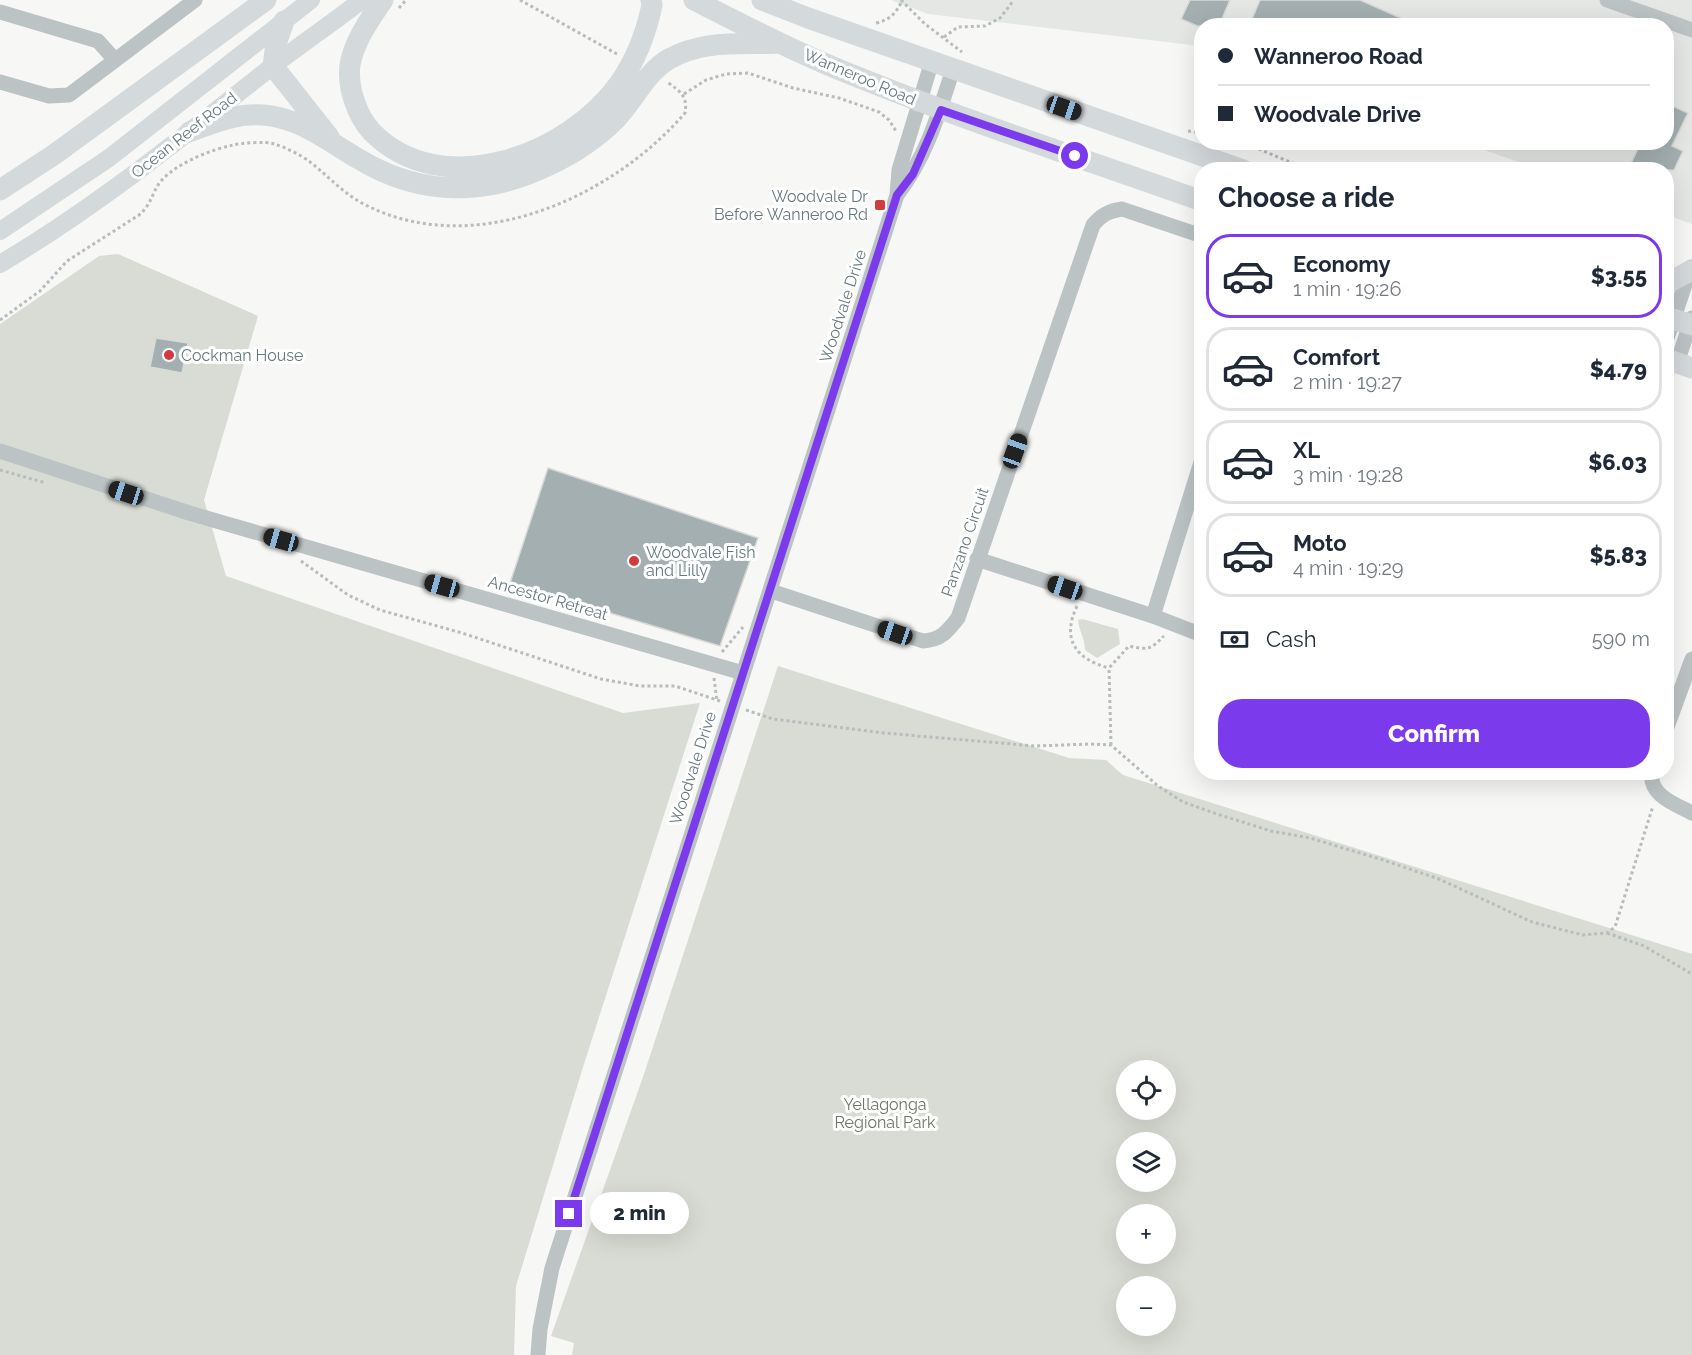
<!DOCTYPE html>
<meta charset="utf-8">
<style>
:root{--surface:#fff;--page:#f6f6f7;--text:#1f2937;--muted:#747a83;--line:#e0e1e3;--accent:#7c3aed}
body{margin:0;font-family:Raleway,sans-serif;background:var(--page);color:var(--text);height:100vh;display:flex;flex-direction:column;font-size:22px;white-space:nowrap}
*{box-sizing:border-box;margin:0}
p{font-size:20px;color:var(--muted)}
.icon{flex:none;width:33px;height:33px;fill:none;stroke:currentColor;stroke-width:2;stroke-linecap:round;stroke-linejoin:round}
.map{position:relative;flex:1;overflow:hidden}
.details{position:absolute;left:1194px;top:162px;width:480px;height:618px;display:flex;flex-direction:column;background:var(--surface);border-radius:24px;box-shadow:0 6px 24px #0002}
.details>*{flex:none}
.guide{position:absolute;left:1194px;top:18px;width:480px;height:132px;border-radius:24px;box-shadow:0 6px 24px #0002;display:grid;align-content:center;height:132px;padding:0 24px;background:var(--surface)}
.controls{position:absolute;left:1116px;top:1060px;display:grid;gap:12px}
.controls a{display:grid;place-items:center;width:60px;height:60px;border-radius:50%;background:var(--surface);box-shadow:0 6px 24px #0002;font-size:30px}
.end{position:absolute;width:27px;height:27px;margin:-14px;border:8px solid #7c3aed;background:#fff;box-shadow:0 0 0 3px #fff}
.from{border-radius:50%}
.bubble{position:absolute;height:42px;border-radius:21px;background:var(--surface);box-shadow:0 6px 24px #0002;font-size:20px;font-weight:800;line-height:42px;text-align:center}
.car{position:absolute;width:18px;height:36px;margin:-18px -9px;border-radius:8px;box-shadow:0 0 4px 2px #0007;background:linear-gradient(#222 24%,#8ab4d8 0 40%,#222 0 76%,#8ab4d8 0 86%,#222 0)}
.guide b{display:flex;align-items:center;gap:21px;height:57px;font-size:22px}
.guide b+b{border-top:2px solid var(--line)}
.guide i{width:15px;height:15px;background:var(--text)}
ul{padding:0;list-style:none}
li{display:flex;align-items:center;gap:18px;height:84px;margin:0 12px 9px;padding:0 12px;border:3px solid var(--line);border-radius:24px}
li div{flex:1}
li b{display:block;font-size:22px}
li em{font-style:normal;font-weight:800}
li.on{border-color:var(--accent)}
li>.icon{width:54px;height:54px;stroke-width:1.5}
h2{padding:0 24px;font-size:27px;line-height:72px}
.pay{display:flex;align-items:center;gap:15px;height:66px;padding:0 24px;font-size:22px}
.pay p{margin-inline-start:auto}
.button{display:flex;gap:12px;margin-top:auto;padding:12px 24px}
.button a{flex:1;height:69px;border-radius:24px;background:var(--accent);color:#fff;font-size:24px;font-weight:800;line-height:69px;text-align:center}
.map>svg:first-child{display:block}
</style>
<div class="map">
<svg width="1692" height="1355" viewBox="0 0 1692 1355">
<rect width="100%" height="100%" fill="#f7f7f5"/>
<path fill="#e5e7e5" d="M891 0H1692V224L1667 215 1666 170 1539 169 1464 143 1666 142V26H1202L1201 49 1192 45 928 14Z"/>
<path fill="#d9dcd4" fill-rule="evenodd" d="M118 254 258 316 204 500 226 576 623 713 700 703 584 1064 516 1286 514 1355H0V324L99 256Z
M1082 619 1118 629 1120 644 1097 658 1085 650C1085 638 1079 631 1078 620Z
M778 666 1069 758 1106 760 1123 775 1692 954V1355H572L574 1343 551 1336 643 1077ZM1126 1071H1166V1110H1126ZM1126 1143H1166V1182H1126ZM1126 1215H1166V1254H1126ZM1126 1287H1166V1326H1126Z"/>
<path fill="#a4afb1" stroke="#d9d9d7" stroke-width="1.5" d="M1190 0H1230L1219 26H1197L1181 19Z
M1260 0H1360L1419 26H1249Z
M1666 103 1688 113 1672 146 1683 151 1674 170H1628L1641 142H1666Z
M156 338 188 343 182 373 150 367Z
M548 468 758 538 720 646 510 583Z"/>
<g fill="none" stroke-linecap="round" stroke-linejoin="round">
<path stroke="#b7bcbd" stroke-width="3" stroke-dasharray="3 3" stroke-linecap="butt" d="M520 0 617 54
M901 0 925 24 962 52
M399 8 406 0
M876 23C890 20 896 13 902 1
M944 37 958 27 985 26 1000 18 1011 4 1012 0
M684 94 706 80 726 74 748 73 793 88 839 98 879 112 889 120 896 131
M1188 131 1202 133
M1242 142 1309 170
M0 320 40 291 67 261 139 215C152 204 152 192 161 181 177 163 210 150 233 145 242 143 266 141 274 144 285 147 301 155 310 162 327 175 341 191 360 202 469 262 610 200 685 113 688 96 680 91 667 82
M0 470 46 483
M301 561 348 595 380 610 462 633 601 679 640 686H675L720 701
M1077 606C1061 640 1076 659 1109 668
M722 652 743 627
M714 678 717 701
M746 710 773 719 884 733 1035 746 1090 744 1111 745 1158 786 1183 802 1217 814 1271 831 1310 838 1380 859 1439 879 1532 922 1583 935 1607 933 1615 927 1653 806
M1111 745 1109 668 1129 646C1147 650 1150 650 1163 637L1162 636
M1607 933 1644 946 1692 974"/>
<path stroke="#bcc3c4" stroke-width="15" d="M1607 0 1692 30
M0 12 98 41 115 60
M0 82 49 96 69 95 195 0
M897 195C926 158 939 113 953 69
M1666 341 1691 267
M1677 363 1692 318
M0 451 189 513 743 673
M977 559 1153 616 1202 635
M771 591 923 641C941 640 947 632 958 618L1093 225C1101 215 1109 211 1122 209L1202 236
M1153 616 1202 459
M1666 730 1692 659
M1652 772C1648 795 1675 804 1692 813
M538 1355 540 1329 552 1268 897 195 899 170 932 61"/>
<path stroke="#d4d9db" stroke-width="18" d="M0 231 109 158 311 0
M0 264C96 207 183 137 270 68 300 45 332 23 362 0"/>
<path stroke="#d4d9db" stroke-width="21" d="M383 0C370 19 354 41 350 65 347 87 357 116 372 132 442 203 568 155 619 84 636 60 646 34 652 5L651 0
M694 0C745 26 797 53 850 74 966 121 1084 159 1202 201
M762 0 808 18 1243 170
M284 21 276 44 273 66 329 137
M189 132C213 123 236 113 263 115 298 117 328 141 357 158 393 180 431 191 473 187 521 184 581 154 615 120 633 102 646 72 669 59 705 39 740 45 780 43
M0 190 55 154 266 0
M1666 284 1690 271
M1666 317 1692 325
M1666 359 1692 368"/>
</g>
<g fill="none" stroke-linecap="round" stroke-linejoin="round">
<path stroke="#7c3aed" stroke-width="8" d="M569 1214 897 195 913 174 941 110 1075 156"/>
</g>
<g fill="#d23a3e" stroke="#fff" stroke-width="2">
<rect x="874" y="199" width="12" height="12" rx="3"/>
<circle cx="169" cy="355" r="6"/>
<circle cx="634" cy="561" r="6"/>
</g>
<g text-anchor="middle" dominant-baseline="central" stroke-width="6" stroke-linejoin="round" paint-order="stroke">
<g font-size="16" fill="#65797d" stroke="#fff">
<text transform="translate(860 77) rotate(23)">Wanneroo Road</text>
<text transform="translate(184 135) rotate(-38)">Ocean Reef Road</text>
<text transform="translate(843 306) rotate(-72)">Woodvale Drive</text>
<text transform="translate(965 542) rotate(-71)">Panzano Circuit</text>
<text transform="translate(548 598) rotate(16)">Ancestor Retreat</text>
<text transform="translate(693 768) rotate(-72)">Woodvale Drive</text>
</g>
<g font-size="16" fill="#65797d" stroke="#fff" text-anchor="start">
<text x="868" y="196" text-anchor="end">Woodvale Dr<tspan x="868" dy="18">Before Wanneroo Rd</tspan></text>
<text x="181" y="355">Cockman House</text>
<text x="646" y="552">Woodvale Fish<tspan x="646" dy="18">and Lilly</tspan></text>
</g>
<g font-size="16" fill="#6b7664" stroke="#fff">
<text x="885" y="1104">Yellagonga<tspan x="885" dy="18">Regional Park</tspan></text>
</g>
</g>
</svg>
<div class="controls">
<a><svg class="icon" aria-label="locate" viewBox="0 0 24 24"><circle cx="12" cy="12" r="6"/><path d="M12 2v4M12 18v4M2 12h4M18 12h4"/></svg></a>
<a><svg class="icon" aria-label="layers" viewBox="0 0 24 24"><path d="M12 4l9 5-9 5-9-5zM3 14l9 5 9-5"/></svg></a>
<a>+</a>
<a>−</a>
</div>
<i class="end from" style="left:1075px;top:156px"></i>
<i class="end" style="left:569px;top:1214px"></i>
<div class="bubble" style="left:590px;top:1192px;width:99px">2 min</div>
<i class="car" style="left:1064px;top:108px;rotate:109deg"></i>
<i class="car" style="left:1015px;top:451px;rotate:20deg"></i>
<i class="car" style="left:126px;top:493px;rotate:288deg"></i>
<i class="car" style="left:281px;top:540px;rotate:286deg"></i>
<i class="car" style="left:442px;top:586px;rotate:286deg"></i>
<i class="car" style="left:1065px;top:588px;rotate:289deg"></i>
<i class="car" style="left:895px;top:633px;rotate:289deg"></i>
<div class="guide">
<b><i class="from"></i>Wanneroo Road</b>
<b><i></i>Woodvale Drive</b>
</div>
<section class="details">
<h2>Choose a ride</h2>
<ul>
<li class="on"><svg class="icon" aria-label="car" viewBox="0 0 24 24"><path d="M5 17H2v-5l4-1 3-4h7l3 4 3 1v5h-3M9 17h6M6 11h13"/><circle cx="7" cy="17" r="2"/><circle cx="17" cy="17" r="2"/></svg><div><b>Economy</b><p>1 min · 19:26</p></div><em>$3.55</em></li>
<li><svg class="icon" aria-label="car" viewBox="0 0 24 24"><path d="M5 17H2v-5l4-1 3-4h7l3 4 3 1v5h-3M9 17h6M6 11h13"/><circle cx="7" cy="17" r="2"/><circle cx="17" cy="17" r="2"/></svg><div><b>Comfort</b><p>2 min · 19:27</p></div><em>$4.79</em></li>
<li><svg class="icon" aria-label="car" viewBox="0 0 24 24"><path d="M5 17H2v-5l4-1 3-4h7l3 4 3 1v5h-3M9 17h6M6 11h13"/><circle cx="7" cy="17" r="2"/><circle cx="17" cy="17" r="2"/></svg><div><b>XL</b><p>3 min · 19:28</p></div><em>$6.03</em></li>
<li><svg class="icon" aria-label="car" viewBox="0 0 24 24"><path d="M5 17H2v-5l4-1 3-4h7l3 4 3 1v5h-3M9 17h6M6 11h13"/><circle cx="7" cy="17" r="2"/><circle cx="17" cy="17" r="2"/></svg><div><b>Moto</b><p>4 min · 19:29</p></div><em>$5.83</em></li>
</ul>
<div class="pay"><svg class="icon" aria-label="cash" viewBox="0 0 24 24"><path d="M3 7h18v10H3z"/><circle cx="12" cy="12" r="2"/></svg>Cash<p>590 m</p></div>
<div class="button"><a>Confirm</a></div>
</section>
</div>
